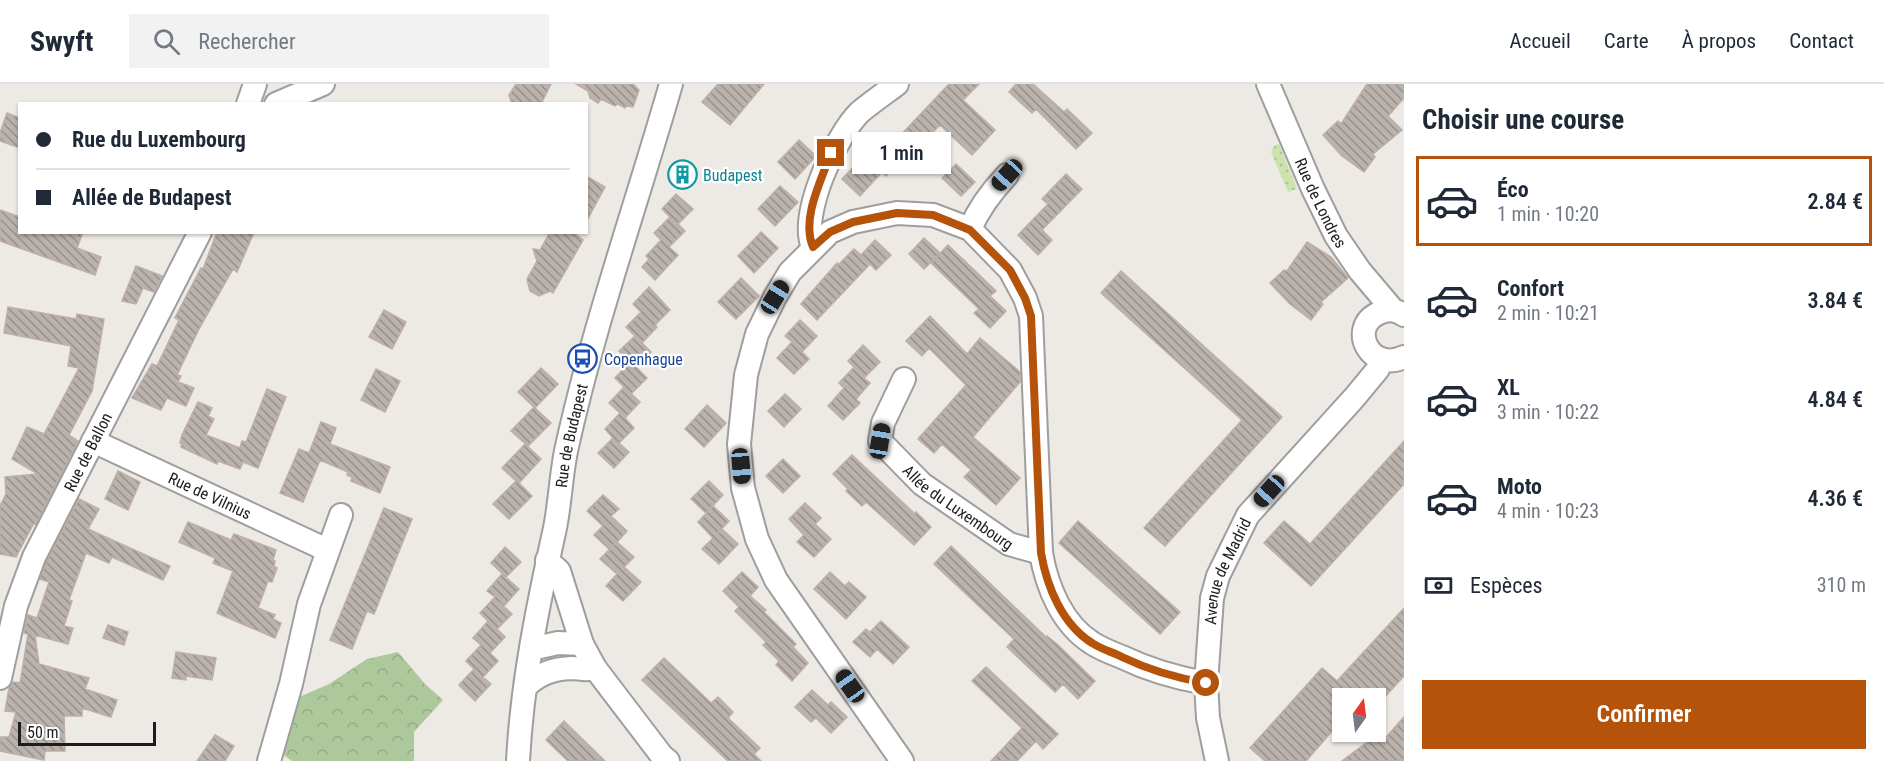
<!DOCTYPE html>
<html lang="fr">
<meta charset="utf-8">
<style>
:root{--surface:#fff;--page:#f2f2f3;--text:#1f2937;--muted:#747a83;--line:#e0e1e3;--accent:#b45309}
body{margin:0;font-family:"Roboto Condensed",sans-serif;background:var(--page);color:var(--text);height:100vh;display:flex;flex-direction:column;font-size:22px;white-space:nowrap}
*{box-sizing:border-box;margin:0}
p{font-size:20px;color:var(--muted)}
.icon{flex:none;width:33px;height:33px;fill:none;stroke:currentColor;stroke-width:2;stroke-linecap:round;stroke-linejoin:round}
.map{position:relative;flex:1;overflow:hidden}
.panel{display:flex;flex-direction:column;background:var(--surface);width:480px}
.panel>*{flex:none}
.guide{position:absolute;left:18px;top:18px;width:570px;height:132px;border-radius:0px;box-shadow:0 2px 4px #0004;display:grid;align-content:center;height:132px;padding:0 18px;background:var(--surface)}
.needle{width:39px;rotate:14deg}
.buttons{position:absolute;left:1332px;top:604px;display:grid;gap:12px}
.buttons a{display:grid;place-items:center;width:54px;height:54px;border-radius:0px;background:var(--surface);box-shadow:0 2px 4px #0004;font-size:30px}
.scale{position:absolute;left:18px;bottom:15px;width:138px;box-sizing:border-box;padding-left:6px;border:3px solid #1d1d1d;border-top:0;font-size:16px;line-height:21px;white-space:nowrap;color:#1d1d1d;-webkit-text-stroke:4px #fff;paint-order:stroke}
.end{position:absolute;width:27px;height:27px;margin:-14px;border:8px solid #b45309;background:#fff;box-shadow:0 0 0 3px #fff}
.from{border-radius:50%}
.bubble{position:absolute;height:42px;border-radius:0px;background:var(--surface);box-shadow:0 2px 4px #0004;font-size:20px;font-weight:600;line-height:42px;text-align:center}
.car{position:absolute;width:18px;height:36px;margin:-18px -9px;border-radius:8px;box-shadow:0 0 4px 2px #0007;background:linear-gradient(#222 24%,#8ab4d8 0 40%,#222 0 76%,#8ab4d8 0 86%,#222 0)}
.guide b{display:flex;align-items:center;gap:21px;height:57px;font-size:22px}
.guide b+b{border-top:2px solid var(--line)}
.guide i{width:15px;height:15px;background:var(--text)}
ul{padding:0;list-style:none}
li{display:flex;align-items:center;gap:18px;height:90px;margin:0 12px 9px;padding:0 6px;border:3px solid transparent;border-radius:0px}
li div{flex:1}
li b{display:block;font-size:22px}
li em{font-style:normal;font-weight:600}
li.current{border-color:var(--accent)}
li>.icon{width:54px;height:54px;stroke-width:1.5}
h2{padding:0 18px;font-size:27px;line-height:72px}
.pay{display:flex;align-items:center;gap:15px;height:66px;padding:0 18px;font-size:22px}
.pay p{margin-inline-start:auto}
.action{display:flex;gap:12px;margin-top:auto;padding:12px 18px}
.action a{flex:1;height:69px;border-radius:0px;background:var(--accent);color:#fff;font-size:24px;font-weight:600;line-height:69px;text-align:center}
header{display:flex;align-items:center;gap:36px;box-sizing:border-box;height:84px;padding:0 30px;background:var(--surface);border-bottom:2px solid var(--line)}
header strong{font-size:28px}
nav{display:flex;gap:33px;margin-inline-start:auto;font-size:21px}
.search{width:420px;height:54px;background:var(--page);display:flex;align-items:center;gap:15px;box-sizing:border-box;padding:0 21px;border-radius:0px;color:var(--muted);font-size:22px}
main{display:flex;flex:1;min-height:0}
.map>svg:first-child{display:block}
</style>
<header>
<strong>Swyft</strong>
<div class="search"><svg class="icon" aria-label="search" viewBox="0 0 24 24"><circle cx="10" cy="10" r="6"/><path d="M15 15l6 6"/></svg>Rechercher</div>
<nav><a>Accueil</a><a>Carte</a><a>À propos</a><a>Contact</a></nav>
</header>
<main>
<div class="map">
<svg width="1404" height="677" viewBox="0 0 1404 677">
<defs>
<pattern id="forest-crowns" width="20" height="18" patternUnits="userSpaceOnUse" patternTransform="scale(1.5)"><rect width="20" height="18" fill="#adc99c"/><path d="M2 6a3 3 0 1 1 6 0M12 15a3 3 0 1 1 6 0" fill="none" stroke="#94ac86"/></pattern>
<pattern id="garden-dots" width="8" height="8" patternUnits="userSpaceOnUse" patternTransform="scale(1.5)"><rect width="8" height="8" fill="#cce3ae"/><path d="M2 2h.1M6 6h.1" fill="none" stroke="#afc295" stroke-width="1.8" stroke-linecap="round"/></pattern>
<pattern id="building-back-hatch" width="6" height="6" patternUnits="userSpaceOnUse" patternTransform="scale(1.5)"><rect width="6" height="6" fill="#bab2ad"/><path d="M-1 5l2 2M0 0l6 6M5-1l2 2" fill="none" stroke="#97908c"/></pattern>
</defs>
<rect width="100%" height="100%" fill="#ede9e4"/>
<path fill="url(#forest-crowns)" d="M398 568 425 600 443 616 414 648V677H292L281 669 297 614 329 600 367 575Z"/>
<path fill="url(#garden-dots)" d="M1279 60 1297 105 1288 108 1271 68 1274 62Z"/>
<path fill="url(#building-back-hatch)" stroke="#bdafa7" stroke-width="1.5" d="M516 0H551L541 20H512L509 11Z
M576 0H633L639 6 633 23 626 22 625 24 618 20 615 22 601 15 598 19 590 14 588 7Z
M718 0H764L730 41 702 18Z
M949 0H979L963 16 995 46 972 71 940 41 924 57 921 55 886 92 882 88 860 112 842 95 865 71 869 76 892 52 896 56Z
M1016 0H1033L1064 28 1067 25 1092 49 1076 65 1036 25 1032 29 1009 8Z
M1367 0H1404V14L1388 32 1402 46 1373 70 1375 73 1364 88 1342 72 1323 51 1338 37 1341 40Z
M7 29 20 34V64L0 57V49Z
M799 56 816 72 795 95 778 78Z
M956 80 975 98 961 112 942 94Z
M1066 90 1082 105 1042 146 1052 156 1038 171 1018 151 1048 120 1042 115Z
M586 92 605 103 586 138Z
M780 102 798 118 775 142 758 125Z
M676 110 693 125 678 140 685 147 669 163 678 171 655 196 642 183 649 175 646 172 661 156 654 149 670 133 662 125Z
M0 126 20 133V148H83L77 164 101 173 95 191 0 157Z
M217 148H254L237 188 233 185 199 245 177 291 181 292 178 298 194 304 186 322 167 314 161 326 132 314 152 280 157 282 179 236 175 234 201 184 203 185Z
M550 148H573L583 156 553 209 550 207 539 212 530 207 527 195 537 177 533 165 540 166Z
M761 148 778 164 754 189 738 172Z
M924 154 940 169 924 185 909 170Z
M875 156 891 171 876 186 870 180 817 236 801 220 837 179 838 181 854 165 861 171Z
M1307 158 1331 173 1348 194 1321 218 1323 220 1311 236 1290 220 1270 199 1284 186 1287 187Z
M948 161 996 207 990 212 1006 227 990 244 974 229 979 225 931 179Z
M136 182 162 192 154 208 143 204 136 220 122 217Z
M1121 187 1282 333 1165 462 1144 444 1242 336 1101 209Z
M741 194 759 212 736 235 718 218Z
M649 203 670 226 655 241 657 243 642 259 651 268 636 283 647 294 631 310 615 294 630 278 619 267 635 252 626 243 641 228 633 220Z
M8 223 76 235 77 230 104 235 92 307 69 351 78 357 36 440 34 439 16 473 0 470V422L6 410 5 393 38 390 12 375 27 343 44 350 79 284 68 282 71 262 4 249Z
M384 226 406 238 392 265 369 253Z
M930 232 967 270 980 254 1020 288V298L973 353 1020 394 996 421 964 393 971 386 942 360 934 369 918 355 966 301 929 264 922 272 906 257Z
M800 236 817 252 802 268 797 263 809 275 794 290 777 274 792 258 785 252Z
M863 261 880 278 864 294 870 299 856 315 860 319 843 336 828 322 844 304 839 299 854 283 848 277Z
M541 284 558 300 535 324 518 308Z
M376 285 400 297 385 328 361 316Z
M624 303 640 318 625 334 634 344 619 359 629 368 614 384 598 369 613 354 605 345 620 329 609 319Z
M267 305 286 313 258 384 243 378 240 385 218 377 217 380 181 363 182 360 180 359 182 351 198 318 212 324 208 332 214 335 206 351 240 364 242 357 246 358Z
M785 310 801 325 784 343 768 327Z
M707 321 726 339 704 363 685 345Z
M534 323 551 339 528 362 511 347Z
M321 338 336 344 330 360 390 383 380 409 351 397 352 393 347 391 348 388 320 376 303 418 280 409 299 365 309 369Z
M1404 357V400L1311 502 1264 459 1284 437 1310 460Z
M525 360 541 375 519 399 532 412 509 435 493 420 516 397 502 384Z
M852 371 915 430 916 428 931 443 914 461 866 418 862 422 846 407 848 405 833 390Z
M783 375 800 392 783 409 766 392Z
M118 387 140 398 128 426 105 415Z
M709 397 723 411 706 429 691 415Z
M603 411 619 425 611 432 627 447 610 466 594 451 603 442 587 427Z
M79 415 99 425 88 445 170 482 163 496 112 473 109 479 86 469 69 516 72 517 64 542 73 544 68 560 35 551 39 580 89 594 85 605 117 616 111 633 82 624V632H64L65 667H45L44 676 0 667V653H9L16 628 5 627 9 604 13 598 20 599 28 550 24 549 28 531 37 534 49 498 40 495 46 478Z
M805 419 821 434 815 440 831 455 814 473 797 458 804 451 789 435Z
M713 422 729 437 716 451 722 445 738 460 719 480 702 465 713 454 698 438Z
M384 424 412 435 374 530 367 527 352 565 330 556Z
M1078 437 1180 528 1160 550 1059 459Z
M188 438 231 456 234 450 276 466 273 476 275 477 274 482 277 484 272 498 268 497 258 524 275 531 273 535 281 539 275 554 217 529 233 487 213 479 215 474 179 458Z
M617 458 634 473 624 483 641 498 623 517 606 502 617 490 600 475Z
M951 462 1046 553 1047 552 1057 560 1095 597 1078 615 1063 600 1055 608 1026 581 1007 563 1014 555 934 480Z
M505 463 521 478 506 493 491 479Z
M742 488 758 503 750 512 766 526 764 528 796 560 793 563 808 579 792 597 776 581 779 577 763 561 766 558 735 527 739 523 723 507Z
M830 488 845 502 849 498 866 513 846 535 814 505Z
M502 490 519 505 504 522 499 518 512 530 497 545 505 553 490 569 498 577 483 593 477 588 491 600 475 617 459 601 474 585 466 577 481 561 473 554 488 537 480 529 495 513 487 507Z
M1404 524V592L1383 615H1342V636L1306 677H1265L1250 664 1322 584 1337 597Z
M881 537 909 563 893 580 877 565 870 573 853 558 866 545 870 548Z
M108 541 128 548 124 561 103 554Z
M176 568 216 574 212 596 186 592V596L172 594Z
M664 574 711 619 718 613 733 628 728 634 760 664 754 670 761 677H728L642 596Z
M986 583 1058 650 1043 665 1036 657 1017 677H991L1022 644 972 597Z
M812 606 828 621 831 618 847 633 831 649 816 634 811 638 795 623Z
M1404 633V677H1342L1374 653 1381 659Z
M564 637 570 643 605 677H568L546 656Z
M215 651 234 662 225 677H197Z"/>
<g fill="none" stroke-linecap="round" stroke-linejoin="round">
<defs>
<g id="minor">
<path id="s1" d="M1268 0 1313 105 1336 152 1360 187 1393 226"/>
<path d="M248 20 255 0"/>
<path d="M276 20 323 0"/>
<path d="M970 145C979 124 991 108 1007 91"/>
<path d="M813 163C799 131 836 51 860 28 872 18 885 9 897 0"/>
<path d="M1404 231C1395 225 1387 225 1377 230 1348 245 1371 289 1404 273"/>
<path id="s2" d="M904 295 883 339 880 357 922 400 1009 460 1041 469"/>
<path id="s3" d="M93 357 327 466"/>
<path d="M547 476 559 487 582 560 595 584 662 672 668 677"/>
<path d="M531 565 558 559 582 560"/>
<path id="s4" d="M0 594 16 522 34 473 200 148"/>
<path d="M526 602C539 590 552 585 571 584 580 584 585 587 595 584"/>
<path d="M269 677 291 600 309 520 341 431"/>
<path id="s5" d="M518 677C522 598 538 521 555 444 560 419 561 392 566 367 593 243 636 122 671 0"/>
<path d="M902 677 776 496 757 455 743 404 739 360 746 291 757 250 775 213 790 188 830 148 853 138 897 129 933 131 970 145 1010 186 1025 214 1031 232 1041 469C1047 503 1062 540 1092 559 1101 565 1112 569 1122 573 1149 586 1176 594 1206 599"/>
<path id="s6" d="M1217 677 1208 634 1206 599 1212 514 1218 492 1248 431 1354 314 1378 285 1381 275"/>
</g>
</defs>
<use href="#minor" stroke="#9e9e9e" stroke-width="26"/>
<use href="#minor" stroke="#fff" stroke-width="22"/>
</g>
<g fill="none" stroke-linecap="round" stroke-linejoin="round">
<path stroke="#b45309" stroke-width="8" d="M831 69C821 97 801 135 813 163L830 148 853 138 897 129 933 131 970 146 1010 186 1025 214 1031 232 1041 469C1047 503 1062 540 1092 559 1101 565 1112 568 1122 573 1149 586 1176 594 1206 599"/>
</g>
<defs>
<symbol id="building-ring" viewBox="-11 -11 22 22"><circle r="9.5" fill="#fff" stroke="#0f9aa8" stroke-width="1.5"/><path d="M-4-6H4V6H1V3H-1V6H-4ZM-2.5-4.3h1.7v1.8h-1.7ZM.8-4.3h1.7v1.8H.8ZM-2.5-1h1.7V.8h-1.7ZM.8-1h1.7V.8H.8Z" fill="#0f9aa8"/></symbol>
<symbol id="bus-ring" viewBox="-11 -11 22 22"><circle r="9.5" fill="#fff" stroke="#1a4fb4" stroke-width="1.5"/><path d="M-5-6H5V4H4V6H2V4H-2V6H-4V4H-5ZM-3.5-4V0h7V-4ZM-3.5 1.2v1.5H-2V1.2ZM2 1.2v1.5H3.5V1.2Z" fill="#1a4fb4"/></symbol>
</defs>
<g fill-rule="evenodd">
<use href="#building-ring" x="666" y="74" width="33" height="33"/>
<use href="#bus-ring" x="566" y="258" width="33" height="33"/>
</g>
<g text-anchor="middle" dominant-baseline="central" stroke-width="4.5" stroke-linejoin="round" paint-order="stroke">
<g font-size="16" fill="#0d838f" stroke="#fff" text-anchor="start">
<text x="703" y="91">Budapest</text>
</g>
<g font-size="16" fill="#1d1d1d" stroke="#fff">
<text stroke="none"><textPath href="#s1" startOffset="130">Rue de Londres</textPath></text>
<text stroke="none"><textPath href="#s5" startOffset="330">Rue de Budapest</textPath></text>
<text stroke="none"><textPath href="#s4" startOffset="244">Rue de Ballon</textPath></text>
<text stroke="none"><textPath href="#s3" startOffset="129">Rue de Vilnius</textPath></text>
<text stroke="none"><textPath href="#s2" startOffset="170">Allée du Luxembourg</textPath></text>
<text stroke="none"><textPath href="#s6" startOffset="194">Avenue de Madrid</textPath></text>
</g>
<g font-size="16" fill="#164399" stroke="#fff" text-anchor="start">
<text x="604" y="275">Copenhague</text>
</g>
</g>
</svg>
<div class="buttons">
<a><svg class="needle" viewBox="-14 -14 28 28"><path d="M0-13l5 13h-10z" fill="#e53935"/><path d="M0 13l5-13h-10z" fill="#747a83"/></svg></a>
</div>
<div class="scale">50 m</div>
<i class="end from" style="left:1206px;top:599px"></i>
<i class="end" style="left:831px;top:69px"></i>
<div class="bubble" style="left:852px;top:48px;width:99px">1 min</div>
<i class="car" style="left:1007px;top:91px;rotate:223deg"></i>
<i class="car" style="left:775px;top:213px;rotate:32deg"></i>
<i class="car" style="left:880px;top:357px;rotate:9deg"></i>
<i class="car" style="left:741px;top:382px;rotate:175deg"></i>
<i class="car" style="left:1269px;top:407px;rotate:222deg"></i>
<i class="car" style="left:850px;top:602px;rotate:325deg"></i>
<div class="guide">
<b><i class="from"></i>Rue du Luxembourg</b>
<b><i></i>Allée de Budapest</b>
</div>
</div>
<section class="panel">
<h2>Choisir une course</h2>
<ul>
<li class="current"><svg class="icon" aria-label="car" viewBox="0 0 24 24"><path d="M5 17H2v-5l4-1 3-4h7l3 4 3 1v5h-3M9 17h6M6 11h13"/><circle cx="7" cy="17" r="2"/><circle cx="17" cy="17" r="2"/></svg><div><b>Éco</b><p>1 min · 10:20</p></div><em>2.84 €</em></li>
<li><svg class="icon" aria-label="car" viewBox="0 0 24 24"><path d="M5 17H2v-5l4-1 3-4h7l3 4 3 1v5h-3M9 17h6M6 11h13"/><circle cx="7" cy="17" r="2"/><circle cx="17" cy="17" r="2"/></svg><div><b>Confort</b><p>2 min · 10:21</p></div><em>3.84 €</em></li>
<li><svg class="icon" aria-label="car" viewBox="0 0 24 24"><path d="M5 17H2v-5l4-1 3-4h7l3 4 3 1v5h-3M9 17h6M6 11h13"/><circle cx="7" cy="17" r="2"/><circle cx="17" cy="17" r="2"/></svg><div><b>XL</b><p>3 min · 10:22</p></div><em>4.84 €</em></li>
<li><svg class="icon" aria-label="car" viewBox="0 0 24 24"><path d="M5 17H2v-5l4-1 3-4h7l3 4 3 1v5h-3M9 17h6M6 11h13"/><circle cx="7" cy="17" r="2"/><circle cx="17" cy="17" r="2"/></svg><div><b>Moto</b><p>4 min · 10:23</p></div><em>4.36 €</em></li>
</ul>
<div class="pay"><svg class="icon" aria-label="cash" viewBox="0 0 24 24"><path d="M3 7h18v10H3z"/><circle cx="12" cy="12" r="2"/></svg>Espèces<p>310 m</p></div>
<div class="action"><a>Confirmer</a></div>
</section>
</main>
